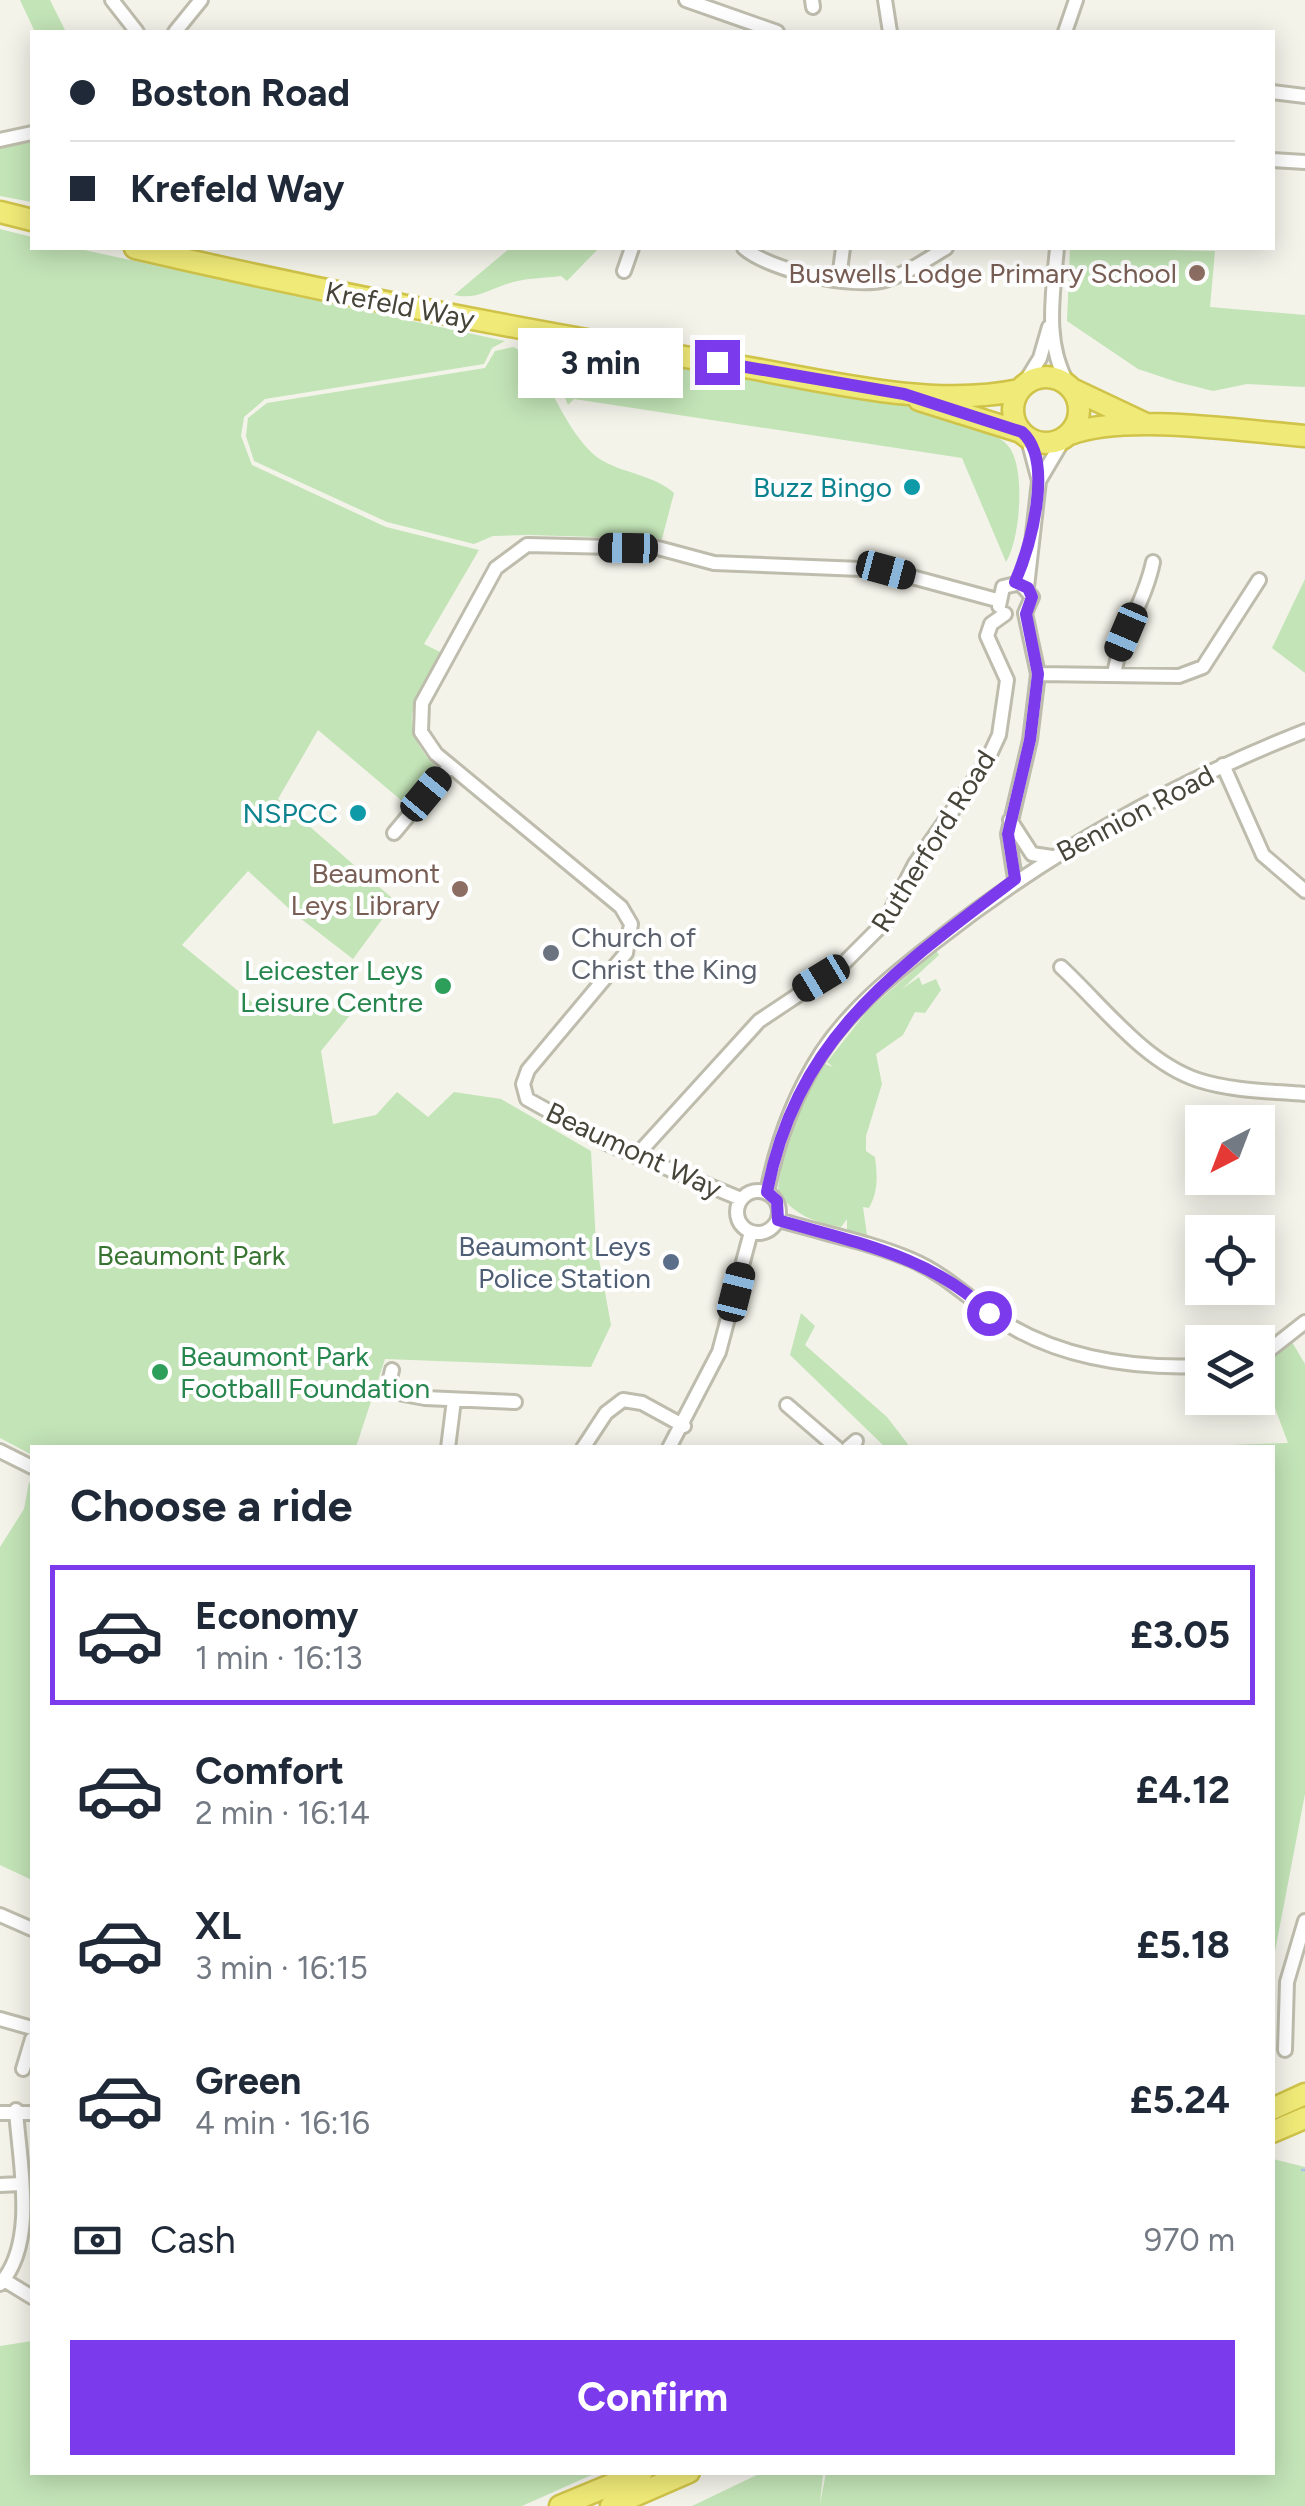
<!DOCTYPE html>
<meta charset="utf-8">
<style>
:root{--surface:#fff;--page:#f2f2f3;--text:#1f2937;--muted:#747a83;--line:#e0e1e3;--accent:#7c3aed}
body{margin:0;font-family:Figtree,sans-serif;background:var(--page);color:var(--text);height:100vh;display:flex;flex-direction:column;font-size:38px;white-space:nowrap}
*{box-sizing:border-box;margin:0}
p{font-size:32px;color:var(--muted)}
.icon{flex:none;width:55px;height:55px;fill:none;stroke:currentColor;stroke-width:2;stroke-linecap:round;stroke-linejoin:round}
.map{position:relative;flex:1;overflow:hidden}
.sheet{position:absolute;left:30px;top:1445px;width:1245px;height:1030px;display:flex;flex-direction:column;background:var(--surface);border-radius:0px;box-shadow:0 5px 25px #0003}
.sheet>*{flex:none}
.top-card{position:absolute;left:30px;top:30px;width:1245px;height:220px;border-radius:0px;box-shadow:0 5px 25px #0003;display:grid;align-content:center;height:220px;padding:0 40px;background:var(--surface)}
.needle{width:65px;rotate:222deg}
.tools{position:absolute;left:1185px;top:1105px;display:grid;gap:20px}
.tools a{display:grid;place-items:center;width:90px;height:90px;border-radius:0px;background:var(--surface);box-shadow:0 5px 25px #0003;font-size:50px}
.end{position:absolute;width:45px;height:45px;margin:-22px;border:12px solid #7c3aed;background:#fff;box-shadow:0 0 0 5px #fff}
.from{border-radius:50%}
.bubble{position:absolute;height:70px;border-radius:0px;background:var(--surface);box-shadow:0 5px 25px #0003;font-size:32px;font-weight:700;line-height:70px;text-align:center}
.car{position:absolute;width:30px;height:60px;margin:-30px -15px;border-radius:12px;box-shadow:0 0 8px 2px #0007;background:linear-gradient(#222 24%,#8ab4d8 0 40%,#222 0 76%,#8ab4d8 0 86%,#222 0)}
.top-card b{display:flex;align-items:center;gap:35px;height:95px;font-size:38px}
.top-card b+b{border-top:2px solid var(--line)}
.top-card i{width:25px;height:25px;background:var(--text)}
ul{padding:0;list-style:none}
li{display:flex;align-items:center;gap:30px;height:140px;margin:0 20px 15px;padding:0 20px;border:5px solid transparent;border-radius:0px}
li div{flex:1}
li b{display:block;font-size:38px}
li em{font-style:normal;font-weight:700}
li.active{border-color:var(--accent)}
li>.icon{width:90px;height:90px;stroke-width:1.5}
h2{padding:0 40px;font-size:45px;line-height:120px}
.pay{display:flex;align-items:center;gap:25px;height:110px;padding:0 40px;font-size:38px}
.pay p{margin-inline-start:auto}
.action{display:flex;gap:20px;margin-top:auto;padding:20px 40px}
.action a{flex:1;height:115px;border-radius:0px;background:var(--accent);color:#fff;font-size:40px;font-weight:700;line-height:115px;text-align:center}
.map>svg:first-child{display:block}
</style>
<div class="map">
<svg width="1305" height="2506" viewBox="0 0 1305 2506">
<rect width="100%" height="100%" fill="#f3f3ea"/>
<path fill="#c3e4b7" d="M20 0H50L66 32H35Z
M32 140V202L0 196V146Z
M0 229 32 237V248H75L505 341 492 348 484 364 265 399 244 417 241 436 252 465 386 527 479 550 424 644 442 653C414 701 393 724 438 769L408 806 318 730 278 799 392 898V906L353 959 296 915 248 871 182 945 269 1016 346 1007 351 1014 321 1051 333 1124 376 1115 397 1092 428 1117 454 1092 501 1099 591 1151 596 1243 611 1325 591 1367 385 1359 356 1447 32 1448V1455L0 1438Z
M510 248H599L567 281 561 276C544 278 527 278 510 283 489 289 478 300 454 295Z
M1070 248 1215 251 1210 307 1305 315V387L1247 384 1213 391 1177 382 1138 369 1067 321Z
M563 342 861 393 969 420 968 426C982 431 999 434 1009 447 1026 469 1020 540 1006 562L962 458 574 399 568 405 560 386 556 349Z
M513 347 536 357C548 386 575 446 603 461 626 474 654 475 674 493L662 539 529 535 493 536 474 544 387 522 254 461 246 436 248 418 267 403 485 368 495 351Z
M1305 579V673L1272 648Z
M936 951 939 955 902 989 919 977 922 985 936 979 941 990 925 1013 915 1012 903 1035 876 1054 882 1084 866 1136V1151L875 1157C877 1174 879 1190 869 1208L863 1207 867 1235 847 1230V1219L841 1227C817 1224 790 1213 778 1191 780 1156 803 1093 825 1064L833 1067 827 1062 868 1010Z
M801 1313 815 1326 805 1345 887 1417 910 1447H885L790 1355Z
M1292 1342 1305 1364V1794L1273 1962 1272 1448H1139L1288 1443 1258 1363Z
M29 1482 32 1485V1880L0 1865V1547L24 1509Z
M1273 2159 1305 2167V2506H692L761 2473H823L820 2504 826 2473 1272 2472Z
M32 2341V2472L596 2473 522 2506H0V2346Z"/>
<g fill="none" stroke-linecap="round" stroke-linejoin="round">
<path stroke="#adc0ea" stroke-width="2.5" d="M1302 2170H1305"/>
<defs>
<path id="minor" d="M112 0 137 32
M686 0 777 32
M812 0 813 7
M885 0 890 32
M175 32 201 0
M1065 32 1076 0
M1272 92 1305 96
M0 140 32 133
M1272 160 1305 162
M744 248C769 270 852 289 885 280 907 274 927 259 946 248
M1057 248C1053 294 1044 342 1068 384
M624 271 632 248
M839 278 843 248
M1024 384 1040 358 1049 327
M1027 436 1039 481 1027 587
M1039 481 1065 437
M999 606 1003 587 1020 583 1032 597 1025 613
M1038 674 1179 676 1203 667 1259 580
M1114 675C1120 635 1145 602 1153 562
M1223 765 1263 855 1305 891
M1010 820 1032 854 1052 857
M394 833 450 766
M1015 879 1008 834 1030 740 1038 674 1025 613
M1061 967C1102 1005 1144 1062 1198 1080 1232 1091 1269 1091 1305 1094
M636 1156 759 1021 840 967 885 922 915 864 986 763 999 735 1007 680 987 636 991 624 1005 614
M737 1212a21 21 0 1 1 42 0a21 21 0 1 1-42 0Z
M767 1192C777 1142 794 1095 822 1052 851 1008 895 973 936 941 1049 852 1171 784 1305 731
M741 1199 606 1143 527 1099 523 1084 528 1070 626 953 631 924 621 907 436 754 421 732 422 703 496 568 527 545 658 548 714 563 886 570 997 600
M779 1220C822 1233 870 1242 912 1260 942 1273 963 1293 989 1312 1049 1357 1130 1369 1202 1366
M1258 1359 1305 1322
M382 1390 425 1398 515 1402
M387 1391 392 1370
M787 1405 837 1448
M448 1448 454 1400
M583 1448 606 1413 623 1400 642 1403 684 1426
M669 1448 719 1352 751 1232
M848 1448 856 1441
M0 1451 32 1467
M0 1915 32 1929
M0 2019 32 2028
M1285 2050 1287 1982 1305 1921
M23 2069 32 2039
M0 2113H32
M0 2185 21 2184
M4 2280 32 2297
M0 2284C38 2242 19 2161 16 2110"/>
<path id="highway" d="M0 212 32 220
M135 248C333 294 532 332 733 365 822 380 930 409 1019 390
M1013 410a33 33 0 1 1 66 0a33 33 0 1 1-66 0Z
M1072 389 1144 423
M919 400 1021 432
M1070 434C1127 413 1242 431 1305 436
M1272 2109 1305 2094
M1272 2132 1305 2118
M560 2506 642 2472
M611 2506 689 2472"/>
</defs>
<use href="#minor" stroke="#bebdad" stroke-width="18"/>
<use href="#highway" stroke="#cfc349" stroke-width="25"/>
<use href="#minor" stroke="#fff" stroke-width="12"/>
<use href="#highway" stroke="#f0ea78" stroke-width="20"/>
</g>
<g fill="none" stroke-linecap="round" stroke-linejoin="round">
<path stroke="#7c3aed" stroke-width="12" d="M717 362 904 394 1022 432C1055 461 1030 547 1015 582L1028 588 1032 597 1026 614 1038 674 1030 740 1008 834 1015 879C896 970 797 1036 767 1192L777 1201 778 1220C853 1242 932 1256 989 1313"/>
</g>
<g fill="#8d6e63" stroke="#fff" stroke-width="4">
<circle cx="1197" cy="273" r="10"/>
<circle cx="460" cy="889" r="10"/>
</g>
<g fill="#0f9aa8" stroke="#fff" stroke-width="4">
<circle cx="912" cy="487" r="10"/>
<circle cx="358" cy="813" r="10"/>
</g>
<circle fill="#6b7280" stroke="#fff" stroke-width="4" cx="551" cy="953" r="10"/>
<g fill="#2e9e5b" stroke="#fff" stroke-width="4">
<circle cx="443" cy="986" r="10"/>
<circle cx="160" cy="1372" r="10"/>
</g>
<circle fill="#5c6f8a" stroke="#fff" stroke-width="4" cx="671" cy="1262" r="10"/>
<g text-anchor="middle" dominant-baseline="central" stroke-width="8" stroke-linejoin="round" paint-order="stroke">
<g font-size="28" fill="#785e54" stroke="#fff" text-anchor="end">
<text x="1177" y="273">Buswells Lodge Primary School</text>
<text x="440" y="873">Beaumont<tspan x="440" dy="32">Leys Library</tspan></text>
</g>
<g font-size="28" fill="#474539" stroke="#fff">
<text transform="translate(400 305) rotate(11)">Krefeld Way</text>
<text transform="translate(1135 813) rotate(-28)">Bennion Road</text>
<text transform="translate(933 841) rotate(-58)">Rutherford Road</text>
<text transform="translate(634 1150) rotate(25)">Beaumont Way</text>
</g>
<g font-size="28" fill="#0d838f" stroke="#fff" text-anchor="end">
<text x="892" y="487">Buzz Bingo</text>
<text x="338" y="813">NSPCC</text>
</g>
<g font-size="28" fill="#5b616d" stroke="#fff" text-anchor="start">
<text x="571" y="937">Church of<tspan x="571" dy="32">Christ the King</tspan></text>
</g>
<g font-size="28" fill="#27864d" stroke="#fff" text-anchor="end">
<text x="423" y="970">Leicester Leys<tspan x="423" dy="32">Leisure Centre</tspan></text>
<text x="180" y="1356" text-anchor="start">Beaumont Park<tspan x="180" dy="32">Football Foundation</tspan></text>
</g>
<g font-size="28" fill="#4e5e75" stroke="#fff" text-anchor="end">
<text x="651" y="1246">Beaumont Leys<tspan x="651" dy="32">Police Station</tspan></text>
</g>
<g font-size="28" fill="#387431" stroke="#fff">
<text x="191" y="1255">Beaumont Park</text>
</g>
</g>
</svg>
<div class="tools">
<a><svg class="needle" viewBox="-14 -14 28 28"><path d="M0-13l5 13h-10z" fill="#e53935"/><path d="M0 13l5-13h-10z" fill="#747a83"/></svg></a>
<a><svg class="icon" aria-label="locate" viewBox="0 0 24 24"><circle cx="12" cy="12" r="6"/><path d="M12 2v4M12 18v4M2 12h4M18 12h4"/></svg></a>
<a><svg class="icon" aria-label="layers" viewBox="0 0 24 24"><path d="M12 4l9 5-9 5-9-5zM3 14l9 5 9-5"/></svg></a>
</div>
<i class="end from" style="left:989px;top:1313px"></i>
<i class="end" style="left:717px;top:362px"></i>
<div class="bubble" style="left:518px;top:328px;width:165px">3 min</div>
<i class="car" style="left:628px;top:548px;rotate:271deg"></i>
<i class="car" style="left:886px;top:570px;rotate:105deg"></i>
<i class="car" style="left:1126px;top:632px;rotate:203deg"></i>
<i class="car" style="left:426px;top:794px;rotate:40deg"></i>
<i class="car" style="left:821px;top:978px;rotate:239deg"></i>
<i class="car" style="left:736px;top:1292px;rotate:14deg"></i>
<div class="top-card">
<b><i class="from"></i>Boston Road</b>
<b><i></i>Krefeld Way</b>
</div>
<section class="sheet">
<h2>Choose a ride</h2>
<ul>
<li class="active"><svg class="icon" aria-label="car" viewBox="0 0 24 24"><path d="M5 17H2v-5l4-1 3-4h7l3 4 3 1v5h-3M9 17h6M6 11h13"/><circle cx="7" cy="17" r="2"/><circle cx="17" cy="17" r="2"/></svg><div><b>Economy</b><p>1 min · 16:13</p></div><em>£3.05</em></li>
<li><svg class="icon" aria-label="car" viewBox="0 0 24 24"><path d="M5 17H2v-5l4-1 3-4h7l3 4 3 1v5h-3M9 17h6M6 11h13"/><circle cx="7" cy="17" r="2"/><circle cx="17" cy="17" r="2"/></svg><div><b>Comfort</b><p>2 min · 16:14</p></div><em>£4.12</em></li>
<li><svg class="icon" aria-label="car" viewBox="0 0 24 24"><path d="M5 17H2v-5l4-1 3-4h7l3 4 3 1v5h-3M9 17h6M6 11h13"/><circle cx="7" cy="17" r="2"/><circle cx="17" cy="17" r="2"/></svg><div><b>XL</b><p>3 min · 16:15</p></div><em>£5.18</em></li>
<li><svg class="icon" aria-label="car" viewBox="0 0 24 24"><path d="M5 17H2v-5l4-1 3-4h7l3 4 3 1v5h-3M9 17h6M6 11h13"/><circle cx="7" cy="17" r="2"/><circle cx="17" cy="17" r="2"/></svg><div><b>Green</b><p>4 min · 16:16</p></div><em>£5.24</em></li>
</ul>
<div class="pay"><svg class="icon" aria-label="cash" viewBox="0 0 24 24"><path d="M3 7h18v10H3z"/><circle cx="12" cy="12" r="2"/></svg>Cash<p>970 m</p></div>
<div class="action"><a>Confirm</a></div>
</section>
</div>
